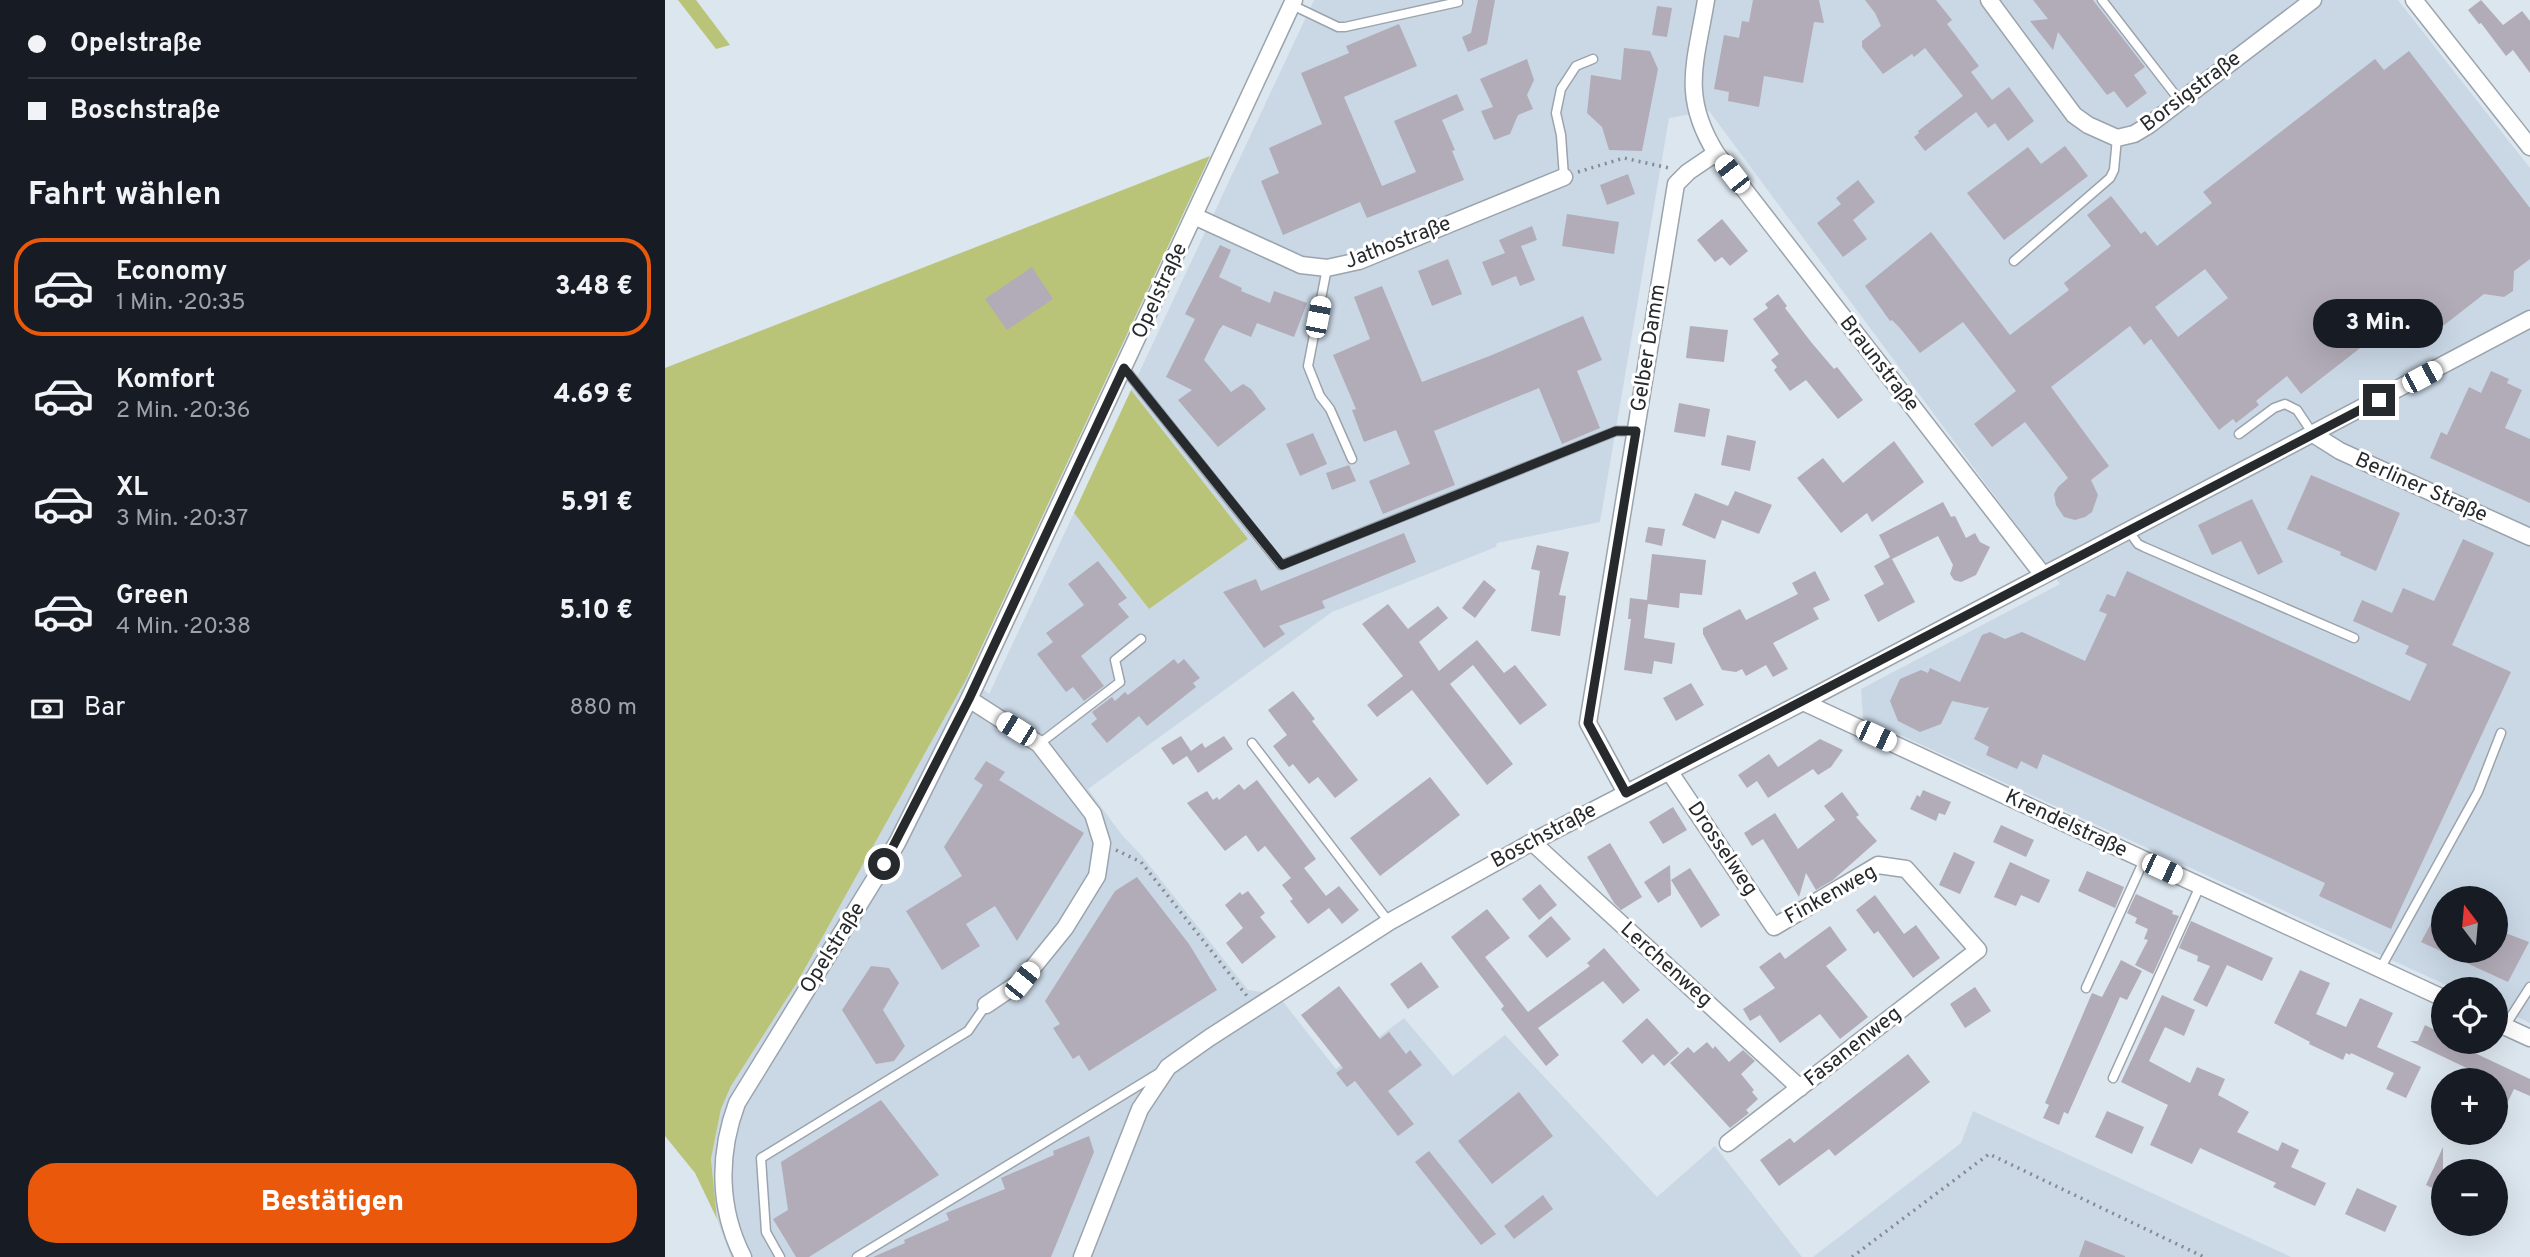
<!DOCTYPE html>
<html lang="de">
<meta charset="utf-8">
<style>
:root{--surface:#171b24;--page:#242831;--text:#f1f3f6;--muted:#9ea1a6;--line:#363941;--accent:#ea580c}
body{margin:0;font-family:Overpass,sans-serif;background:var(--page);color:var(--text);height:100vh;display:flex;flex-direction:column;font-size:26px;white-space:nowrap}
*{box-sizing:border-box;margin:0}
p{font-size:23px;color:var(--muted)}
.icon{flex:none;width:38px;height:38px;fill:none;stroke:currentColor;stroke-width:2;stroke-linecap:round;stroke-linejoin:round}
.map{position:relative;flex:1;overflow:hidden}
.drawer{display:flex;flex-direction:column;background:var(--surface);width:665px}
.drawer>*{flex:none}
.banner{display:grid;align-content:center;height:154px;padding:0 28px;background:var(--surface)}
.needle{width:46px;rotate:344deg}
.buttons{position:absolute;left:1766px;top:886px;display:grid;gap:14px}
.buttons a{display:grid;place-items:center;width:77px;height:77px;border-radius:50%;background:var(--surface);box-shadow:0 7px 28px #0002;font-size:35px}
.end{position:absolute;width:32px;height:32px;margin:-16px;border:9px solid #272a2d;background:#fff;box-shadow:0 0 0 4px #fff}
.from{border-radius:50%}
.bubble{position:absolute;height:49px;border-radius:24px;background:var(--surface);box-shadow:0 7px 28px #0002;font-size:23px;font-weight:800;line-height:49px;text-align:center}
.car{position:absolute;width:21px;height:42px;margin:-21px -10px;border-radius:9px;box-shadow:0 0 5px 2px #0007;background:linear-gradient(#fff 24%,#345 0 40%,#fff 0 76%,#345 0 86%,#fff 0)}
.banner b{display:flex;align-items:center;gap:24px;height:66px;font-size:26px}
.banner b+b{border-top:2px solid var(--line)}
.banner i{width:18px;height:18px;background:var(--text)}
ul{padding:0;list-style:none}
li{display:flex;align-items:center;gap:21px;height:98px;margin:0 14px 10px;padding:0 14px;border:4px solid transparent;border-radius:28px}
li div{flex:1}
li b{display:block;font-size:26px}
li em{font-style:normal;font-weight:800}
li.active{border-color:var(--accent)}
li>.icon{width:63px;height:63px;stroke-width:1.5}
h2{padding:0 28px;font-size:32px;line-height:84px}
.pay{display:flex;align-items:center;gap:18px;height:77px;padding:0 28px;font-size:26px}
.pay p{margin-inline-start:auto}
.primary-button{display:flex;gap:14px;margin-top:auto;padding:14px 28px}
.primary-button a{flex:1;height:80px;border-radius:28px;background:var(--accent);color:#fff;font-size:28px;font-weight:800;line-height:80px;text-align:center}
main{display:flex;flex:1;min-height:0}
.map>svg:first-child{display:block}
</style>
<main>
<section class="drawer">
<div class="banner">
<b><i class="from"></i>Opelstraße</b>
<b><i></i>Boschstraße</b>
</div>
<h2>Fahrt wählen</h2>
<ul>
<li class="active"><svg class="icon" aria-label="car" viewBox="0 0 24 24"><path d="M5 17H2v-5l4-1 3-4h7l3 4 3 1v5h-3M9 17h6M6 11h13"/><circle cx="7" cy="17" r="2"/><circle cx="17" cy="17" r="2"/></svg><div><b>Economy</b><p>1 Min. · 20:35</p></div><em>3.48 €</em></li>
<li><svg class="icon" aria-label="car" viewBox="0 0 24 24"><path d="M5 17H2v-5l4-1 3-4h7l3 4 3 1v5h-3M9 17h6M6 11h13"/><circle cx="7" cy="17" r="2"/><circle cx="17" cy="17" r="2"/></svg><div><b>Komfort</b><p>2 Min. · 20:36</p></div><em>4.69 €</em></li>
<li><svg class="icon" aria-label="car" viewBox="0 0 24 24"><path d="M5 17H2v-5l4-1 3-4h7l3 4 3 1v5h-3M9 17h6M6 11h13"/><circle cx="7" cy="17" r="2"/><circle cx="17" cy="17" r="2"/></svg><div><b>XL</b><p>3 Min. · 20:37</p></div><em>5.91 €</em></li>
<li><svg class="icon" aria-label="car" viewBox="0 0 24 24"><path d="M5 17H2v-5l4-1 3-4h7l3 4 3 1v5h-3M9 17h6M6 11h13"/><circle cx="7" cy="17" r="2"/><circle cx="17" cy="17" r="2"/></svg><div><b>Green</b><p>4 Min. · 20:38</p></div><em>5.10 €</em></li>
</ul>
<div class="pay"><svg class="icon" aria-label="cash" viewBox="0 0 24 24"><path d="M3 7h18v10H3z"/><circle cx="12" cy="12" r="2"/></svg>Bar<p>880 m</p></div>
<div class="primary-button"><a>Bestätigen</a></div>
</section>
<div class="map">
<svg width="1865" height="1257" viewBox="0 0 1865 1257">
<rect width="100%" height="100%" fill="#dce6ef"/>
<path fill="#cad8e6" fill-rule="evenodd" d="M649 0H1733L1865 168V1023L1831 1007 1830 989H1790L1198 718 1196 689 1395 584 1044 111 1004 118 935 522 832 543 831 547 667 612 423 789 457 835 477 856 583 990 612 994 671 1069 739 1018 788 1076 840 1035 992 1197 1050 1146 1137 1257H66L52 1219 46 1159 56 1109 66 1086 133 981 303 676 324 694 409 513 484 609 583 539 466 390ZM1778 898H1830V950H1778Z
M1308 1111 1626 1257H1148L1296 1143Z"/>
<path fill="#bac479" d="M13 0H31L65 45 51 49Z
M545 156 303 676 133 981 66 1086 56 1109 46 1159 52 1219 30 1173 0 1136V368Z
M466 390 583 539 484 609 409 513Z"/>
<path fill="#b1acb7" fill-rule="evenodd" d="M813 0H830L822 44 803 52 797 37 806 33Z
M1088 0H1154L1159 23 1149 22 1138 83 1099 76 1094 107 1063 101 1064 92 1049 89 1059 35 1074 38 1077 21 1084 22Z
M1200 0H1271L1287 20 1282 24 1314 66 1306 72 1327 100 1344 87 1369 121 1343 141 1330 123 1323 128 1311 112 1260 151 1249 137 1254 133 1253 131 1298 96 1260 48 1249 57 1247 54 1218 74 1197 47V41L1216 26 1210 13Z
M1368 0H1428L1480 67 1469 75 1482 93 1462 108 1449 91 1442 95 1393 32 1388 50 1365 21 1383 19Z
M1816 0 1838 25 1857 11 1865 21V73L1848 50 1841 56 1816 23 1814 24 1803 10Z
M992 6 1007 8 1002 37 987 35Z
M734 24 752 66 679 97 717 186 751 172 729 121 792 94 799 110 777 120 790 150 787 151 799 180 702 218 695 202 618 235 596 181 614 173 604 148 657 124 636 73 684 53 681 46Z
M959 48 985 51 993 69 977 151 944 150 937 127 922 113 926 75 956 80Z
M1744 51 1865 208V259L1849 271 1848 291 1839 297 1819 294 1778 326 1757 300 1636 394 1622 376 1591 401 1594 405 1571 423 1568 419 1554 430 1486 339 1479 345 1465 326 1386 387 1444 466 1426 480 1433 495 1427 512 1420 517 1410 520 1399 517 1391 505 1389 494 1393 487 1403 478 1360 422 1327 447 1309 424 1351 391 1298 322 1255 353 1234 327 1227 320 1225 321 1200 286 1266 232 1345 335 1404 290 1399 283 1446 246 1422 215 1446 196 1476 234 1480 231 1492 246 1547 203 1538 192 1710 59 1719 70ZM1540 269 1563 298 1513 337 1490 307Z
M862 59 869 80 862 95 868 109 853 115 845 134 829 140 816 111 828 107 815 79Z
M1400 146 1423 176 1339 240 1302 193 1363 147 1376 164Z
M963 174 970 194 942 205 935 185Z
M1193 180 1210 202 1188 220 1202 239 1178 257 1152 223 1176 204 1171 198Z
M902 214 954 222 949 254 897 246Z
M1057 219 1083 251 1065 266 1057 257 1050 262 1032 240Z
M867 226 872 240 856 246 870 280 855 286 851 276 827 286 817 262 840 253 834 240Z
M555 245 566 250 554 277 577 288 576 291 605 303 609 291 642 303 629 337 592 323 586 337 558 325 554 330 539 360 566 392 578 384 586 389 601 409 553 447 513 400 527 390 501 377 530 319 520 314Z
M783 259 797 294 767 306 753 271Z
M367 267 388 299 342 330 320 299Z
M717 286 757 382 827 355 918 316 937 360 912 371 935 428 897 444 874 388 769 431 790 485 718 514 704 481 745 464 731 430 699 442 687 410 691 409 668 355 705 339 689 297Z
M1113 294 1122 306 1120 308 1146 342 1169 369 1172 367 1198 400 1173 419 1141 380 1125 391 1109 370 1112 367 1106 360 1114 354 1088 319 1103 308 1100 304Z
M1025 326 1063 330 1059 362 1021 358Z
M1826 371 1844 379 1842 383 1857 390 1840 428 1865 439V503L1765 458 1776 432 1782 435 1804 387 1816 393Z
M1014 403 1045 409 1040 437 1009 432Z
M648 433 662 464 635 476 621 444Z
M1062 435 1091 441 1085 471 1056 465Z
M1229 441 1259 482 1207 522 1202 513 1176 533 1132 478 1158 458 1178 483Z
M684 465 691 481 667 490 661 473Z
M1646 475 1735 513 1711 571 1675 555 1676 552 1622 529Z
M1070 491 1107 505 1094 534 1057 520 1050 539 1017 525 1030 493 1063 506Z
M1587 499 1618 562 1593 575 1576 541 1547 555 1533 525Z
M1278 502 1286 517 1290 516 1301 538 1310 533 1315 542 1325 547 1311 575 1296 582 1289 580 1285 574 1288 565 1273 536 1227 559 1250 602 1213 622 1199 595 1219 584 1209 566 1225 557 1214 535Z
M983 527 1000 529 997 546 980 542Z
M739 533 751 562 657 601 660 608 614 626 620 634 599 648 558 592 591 579 596 591Z
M1798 539 1829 553 1787 645 1846 672 1726 929 1654 896 1660 883 1378 754 1372 769 1356 761 1352 769 1321 755 1324 747 1309 739 1324 707 1320 708 1287 701 1276 724 1255 732 1233 721 1225 701 1235 679 1256 670 1263 673 1265 668 1295 682 1317 635 1325 632 1340 639 1357 632 1420 661 1442 614 1434 611 1442 594 1450 597 1462 571 1745 701 1762 664 1740 654 1744 646 1688 621 1697 600 1727 613 1738 588 1769 601Z
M872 545 904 552 894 595 901 596 895 636 866 631 875 571 866 569Z
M987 554 1041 560 1037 595 1015 593 1014 608 983 604 979 638 1010 643 1007 664 989 661 987 674 959 670 966 619H963L965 598 982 600Z
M433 561 462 598 453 604 464 617 416 656 439 686 419 701 408 687 401 692 372 654 388 642 381 633 419 605 403 584Z
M1150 571 1165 600 1148 608 1154 619 1108 643 1123 669 1108 677 1101 665 1081 676 1077 669 1071 672 1057 670 1038 634V628L1075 609 1081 620 1133 594 1127 583Z
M819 580 831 590 810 618 797 608Z
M723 604 743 629 773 606 783 618 754 642 774 671 812 640 839 673 850 665 882 705 855 725 808 665 785 684 848 764 822 785 747 690 712 717 702 705 738 676 697 624Z
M509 659 513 664 519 659 535 678 528 683 531 687 482 726 474 716 442 743 426 724 432 719 427 712 447 697 450 701 460 692 463 695Z
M1026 683 1039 705 1011 721 998 698Z
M628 691 650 719 647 721 693 780 670 798 653 777 644 784 628 764 624 767 608 746 622 735 603 710Z
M516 736 526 751 537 743 540 748 559 736 568 749 533 773 522 756 508 765 496 748Z
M1155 739 1178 750 1166 767 1153 775 1148 769 1103 798 1092 781 1082 788 1073 775 1104 754 1113 767Z
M321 761 340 772 334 780 419 833 352 941 330 906 301 924 315 946 277 970 241 911 297 876 279 847 318 785 309 779Z
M765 777 795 815 715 876 685 838Z
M592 780 651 859 639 868 661 896 674 886 694 910 677 924 664 908 643 924 625 901 628 899 617 885 626 878 600 846 593 852 581 835 560 851 522 803 542 791 548 800 552 797 554 800 574 784 579 790Z
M1258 790 1286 802 1280 815 1274 813 1271 821 1245 809 1252 795 1255 797Z
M1177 792 1194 815 1191 817 1212 841 1168 880 1151 890 1141 873 1134 897 1098 839 1087 846 1079 833 1110 813 1133 849 1170 820 1159 806Z
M1008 807 1022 830 998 844 984 822Z
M1336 825 1369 840 1361 857 1328 842Z
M945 843 977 897 956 910 949 903 922 857Z
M1289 852 1310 862 1295 894 1274 885Z
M1345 862 1385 880 1374 903 1356 895 1351 906 1329 897Z
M1005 865 1006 895 993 903 979 882Z
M1025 868 1055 915 1036 928 1006 880Z
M1422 871 1459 887 1450 908 1413 891Z
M472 877 524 944 552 990 424 1071 414 1055 408 1059 388 1028 395 1024 380 1001 450 891Z
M875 884 892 905 874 920 857 899Z
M583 891 600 913 595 917 611 937 577 964 561 943 578 928 560 905 575 892 577 895Z
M1471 894 1508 911 1507 914 1514 916 1488 974 1470 965 1483 940 1479 939 1483 929 1470 923 1472 918 1462 913Z
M1210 895 1239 934 1251 925 1275 958 1248 978 1213 931 1209 934 1191 910Z
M1778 901V950H1830V929L1864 942 1843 982 1756 942Z
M822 909 845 938 820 957 863 1012 925 966 922 963 939 948 975 990 958 1004 938 981 873 1028 894 1055 881 1066 836 1009 839 1006 786 937Z
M886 916 906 939 882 958 863 936Z
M1526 921 1608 958 1597 981 1562 965 1542 1007 1528 1000 1545 966 1532 961 1533 956 1514 948Z
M1165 926 1182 950 1161 966 1203 1017 1175 1039 1155 1014 1115 1043 1095 1015 1085 1021 1078 1009 1110 988 1094 967 1115 952 1120 959Z
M1456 960 1477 971 1462 1000 1455 997 1403 1114 1399 1112 1394 1125 1378 1118 1384 1105 1380 1103 1427 993 1437 997Z
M756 962 774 987 743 1009 725 984Z
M206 966 224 968 234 983 218 1010 240 1046 229 1061 211 1064 177 1010Z
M1635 970 1665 983 1651 1014 1681 1027 1695 998 1728 1013 1712 1047 1756 1067 1741 1098 1721 1089 1729 1073 1686 1053 1685 1055 1681 1053 1678 1060 1644 1044 1645 1042 1609 1023Z
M674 986 715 1039 724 1032 741 1054 745 1050 757 1065 723 1091 749 1124 733 1136 690 1081 682 1087 671 1073 678 1068 636 1015Z
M1310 987 1326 1011 1300 1028 1285 1004Z
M1497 995 1530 1010 1519 1036 1500 1027 1484 1061 1525 1083 1532 1067 1560 1079 1553 1095 1584 1112 1572 1132 1613 1151 1617 1142 1634 1150 1626 1167 1661 1183 1650 1206 1608 1187 1611 1183 1535 1148 1527 1164 1485 1145 1503 1105 1456 1082Z
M982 1018 1014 1053 999 1066 988 1054 977 1064 957 1041Z
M1760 1025 1778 1034V1041H1800L1797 1047 1865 1079V1096L1849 1089 1830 1128V1080H1805L1808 1071 1745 1041H1753Z
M1042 1042 1048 1049 1050 1046 1064 1062 1078 1050 1090 1061 1076 1074 1089 1090 1087 1092 1093 1099 1081 1110 1084 1113 1065 1128 1005 1063 1023 1047 1029 1053Z
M1243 1054 1265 1082 1170 1156 1164 1149 1114 1186 1095 1160 1125 1138 1129 1143Z
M854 1092 888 1136 827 1184 793 1141Z
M216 1100 274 1175 144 1257H131L108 1219 123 1210 116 1162Z
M1442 1111 1479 1127 1467 1154 1430 1137Z
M424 1136 429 1152 386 1257H208L240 1243 239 1240 284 1220 281 1213 340 1189 336 1178 389 1155 388 1151Z
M1778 1147V1193L1761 1185Z
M764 1151 831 1234 816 1245 750 1162Z
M1692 1188 1732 1206 1720 1232 1680 1214Z
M878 1195 888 1209 849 1239 839 1226Z
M1420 1240 1460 1256V1257H1414Z"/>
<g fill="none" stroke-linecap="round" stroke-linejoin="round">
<defs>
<path id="service" d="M1437 0 1515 101
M627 5 673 27H680L793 2
M899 177 896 135 891 113 896 89 911 66 928 59
M1349 261 1445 178 1449 170 1452 138
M662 268 643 366 655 396 665 409 687 459
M459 368 616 565 951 431H971
M1574 434 1609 408 1620 404 1632 410 1648 434
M1463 530 1473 544 1479 547 1689 638
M587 743 724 922
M374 744 455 682 450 660 476 639
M1715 969 1813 792 1836 733
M1421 988 1479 860
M1840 1026 1865 987
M1448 1078 1535 886
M115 1257 101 1232 96 1158 303 1031 321 1005
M192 1257 494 1073"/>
<path id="minor" d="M1041 0C1031 62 1015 95 1051 153L1378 575
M1324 0 1409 115 1423 125 1452 138 1469 134 1484 125 1648 0
M1749 0 1865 147
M529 216 636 265 662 268 694 261 899 177
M1648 434 1675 451 1865 537
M304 699 374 744 428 814 437 843 432 876 400 928 357 981 321 1005
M1138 702 1778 998
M1004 771 1109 927 1213 865 1241 869 1313 950 1063 1143
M961 793 923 723 1011 184 1023 172 1051 153
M867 842 1135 1088
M1830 1022 1865 1038
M78 1257C53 1208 53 1154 72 1103L232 843 304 699 629 0
M417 1257 475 1109 503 1067 544 1038 724 922 867 842 1138 702 1865 319"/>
</defs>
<use href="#service" stroke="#9ba4ac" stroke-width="11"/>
<use href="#minor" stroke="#9ba4ac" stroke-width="19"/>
<path stroke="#858b91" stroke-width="3.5" stroke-dasharray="2 5" stroke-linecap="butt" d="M913 172 959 158 1004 168
M451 850 476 862 582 996
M1187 1257 1324 1154 1539 1257"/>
<use href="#service" stroke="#fff" stroke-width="8"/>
<use href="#minor" stroke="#fff" stroke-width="16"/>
</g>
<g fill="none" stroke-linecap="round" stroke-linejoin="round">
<path stroke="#272a2d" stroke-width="9" d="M219 864 304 699 459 368 617 565 951 431H971L923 723 961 793 1714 400"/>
</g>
<g text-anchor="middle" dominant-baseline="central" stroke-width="6" stroke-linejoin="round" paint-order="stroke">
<g font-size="21" fill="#272a2d" stroke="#fff">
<text transform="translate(1526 92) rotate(-37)">Borsigstraße</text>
<text transform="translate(733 243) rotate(-21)">Jathostraße</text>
<text transform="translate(495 291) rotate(-65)">Opelstraße</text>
<text transform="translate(984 348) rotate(-81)">Gelber Damm</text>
<text transform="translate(1214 364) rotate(52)">Braunstraße</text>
<text transform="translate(1756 488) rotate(24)">Berliner Straße</text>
<text transform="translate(1401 824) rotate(25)">Krendelstraße</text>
<text transform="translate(879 836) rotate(-28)">Boschstraße</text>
<text transform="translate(1057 849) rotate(56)">Drosselweg</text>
<text transform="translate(1166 895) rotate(-29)">Finkenweg</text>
<text transform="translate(168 948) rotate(-58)">Opelstraße</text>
<text transform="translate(1001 965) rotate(42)">Lerchenweg</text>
<text transform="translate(1188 1047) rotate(-38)">Fasanenweg</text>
</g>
</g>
</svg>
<div class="buttons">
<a><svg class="needle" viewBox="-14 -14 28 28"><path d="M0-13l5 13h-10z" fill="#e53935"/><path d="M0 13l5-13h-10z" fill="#9ea1a6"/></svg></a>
<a><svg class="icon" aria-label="locate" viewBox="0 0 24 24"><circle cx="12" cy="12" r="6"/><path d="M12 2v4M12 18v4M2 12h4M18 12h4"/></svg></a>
<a>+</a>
<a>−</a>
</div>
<i class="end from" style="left:219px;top:864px"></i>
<i class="end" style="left:1714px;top:400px"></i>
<div class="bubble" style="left:1648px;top:299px;width:130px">3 Min.</div>
<i class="car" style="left:1067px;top:174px;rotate:322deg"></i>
<i class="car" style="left:653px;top:317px;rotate:11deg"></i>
<i class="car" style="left:1757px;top:377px;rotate:62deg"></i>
<i class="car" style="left:351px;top:729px;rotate:302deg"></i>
<i class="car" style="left:1211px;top:736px;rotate:115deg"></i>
<i class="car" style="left:1497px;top:869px;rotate:115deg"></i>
<i class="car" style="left:357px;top:981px;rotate:39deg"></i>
</div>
</main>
